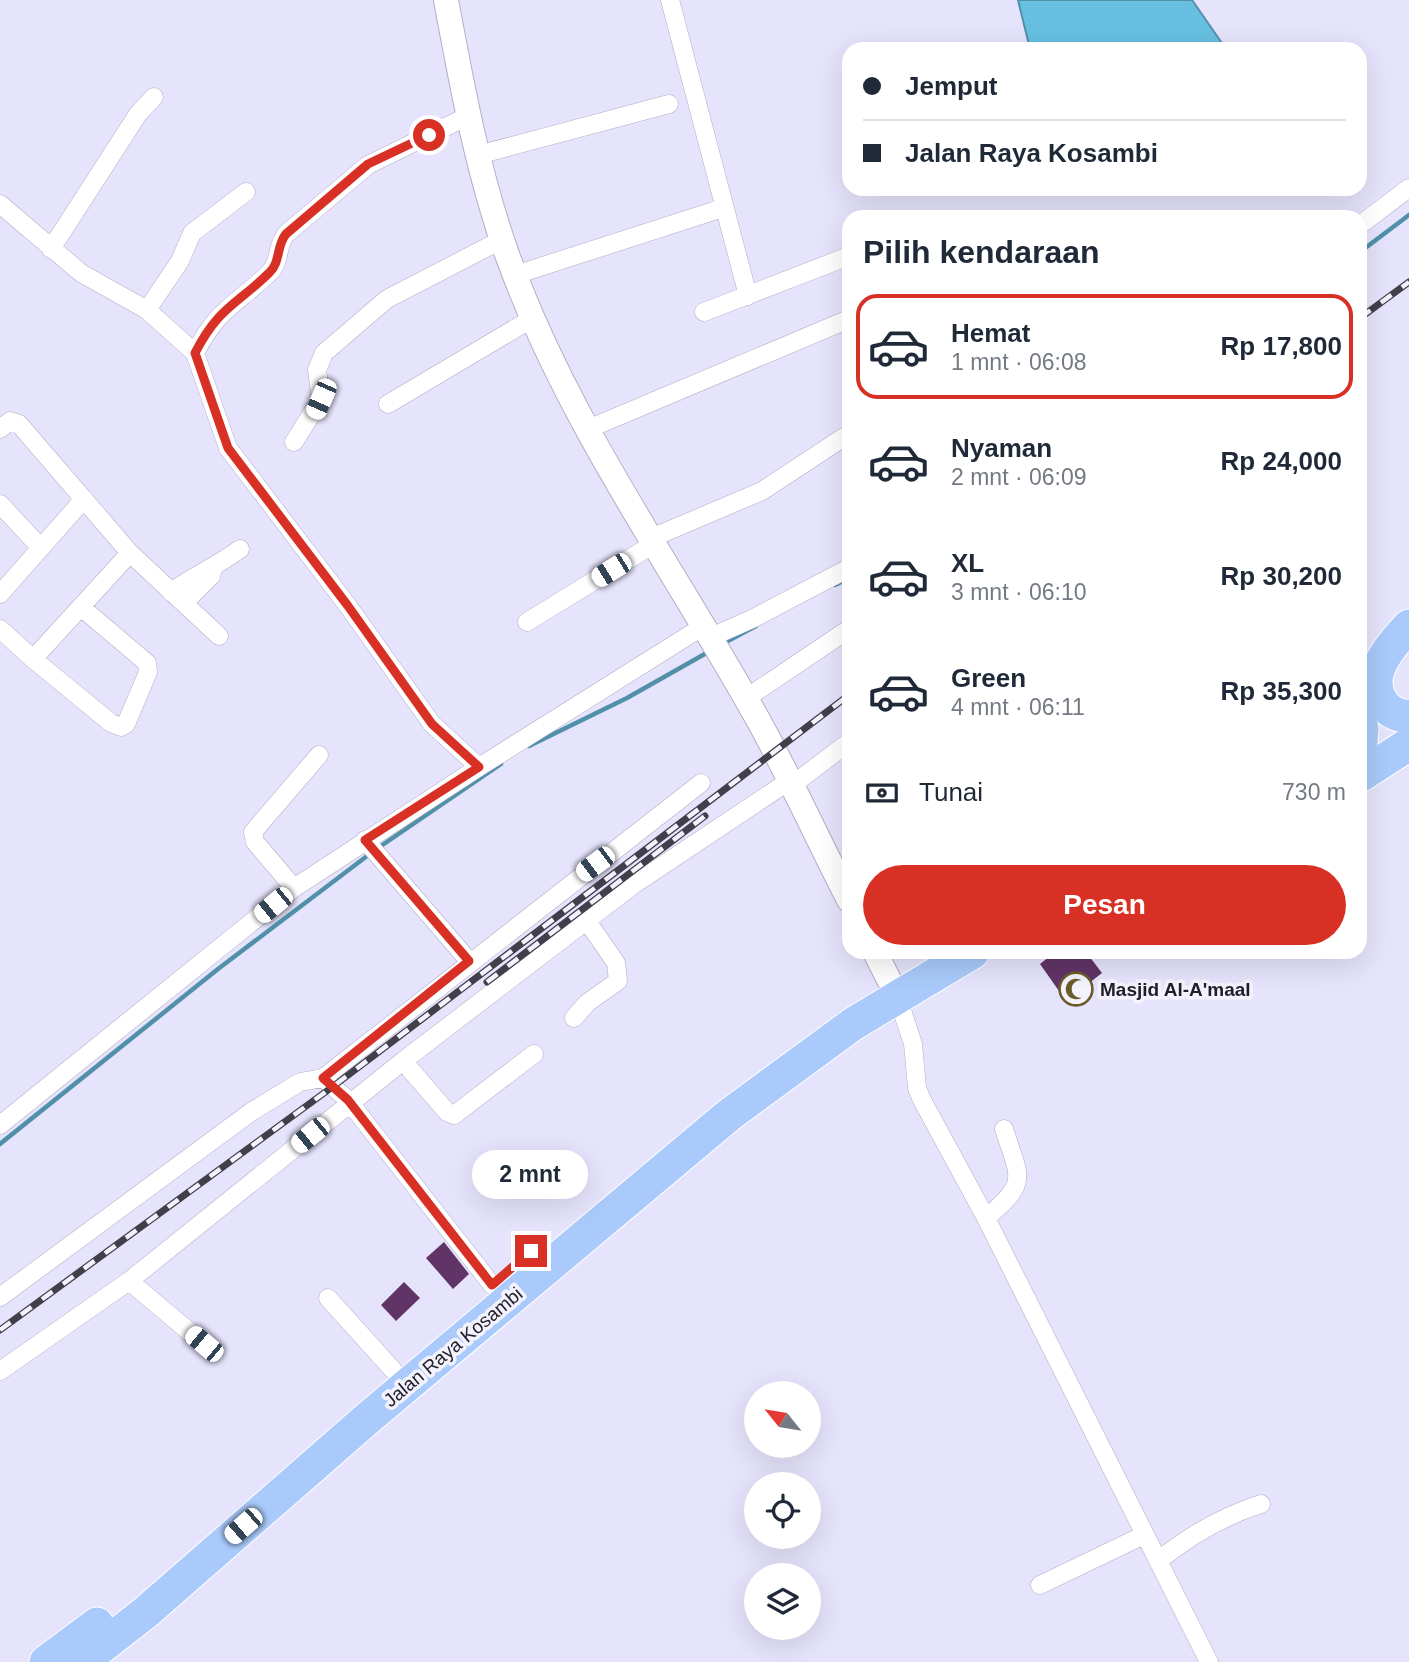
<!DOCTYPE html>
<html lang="id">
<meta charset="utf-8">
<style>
:root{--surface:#fff;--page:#f6f6f7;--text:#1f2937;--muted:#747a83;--line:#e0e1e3;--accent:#d93025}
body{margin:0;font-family:Helvetica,sans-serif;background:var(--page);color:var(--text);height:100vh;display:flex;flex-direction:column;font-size:26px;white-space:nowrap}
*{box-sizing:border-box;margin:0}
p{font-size:23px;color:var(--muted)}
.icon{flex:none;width:38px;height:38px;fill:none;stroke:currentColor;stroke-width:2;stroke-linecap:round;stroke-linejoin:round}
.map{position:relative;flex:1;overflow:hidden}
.drawer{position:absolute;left:842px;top:210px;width:525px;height:749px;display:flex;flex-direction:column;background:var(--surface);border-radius:21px;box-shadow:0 7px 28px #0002}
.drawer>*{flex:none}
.hud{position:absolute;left:842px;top:42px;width:525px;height:154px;border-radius:21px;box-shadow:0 7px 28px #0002;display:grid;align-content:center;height:154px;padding:0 21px;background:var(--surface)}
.needle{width:46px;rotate:300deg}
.controls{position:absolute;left:744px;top:1381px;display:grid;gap:14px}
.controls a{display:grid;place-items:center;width:77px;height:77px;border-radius:50%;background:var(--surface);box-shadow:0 7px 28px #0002;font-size:35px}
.end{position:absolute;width:32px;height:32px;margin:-16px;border:9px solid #d93025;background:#fff;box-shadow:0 0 0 4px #fff}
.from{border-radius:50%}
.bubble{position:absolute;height:49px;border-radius:24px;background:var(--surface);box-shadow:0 7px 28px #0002;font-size:23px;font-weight:700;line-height:49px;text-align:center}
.car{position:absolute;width:21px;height:42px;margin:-21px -10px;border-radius:9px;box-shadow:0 0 5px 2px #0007;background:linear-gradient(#fff 24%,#345 0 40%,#fff 0 76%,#345 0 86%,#fff 0)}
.hud b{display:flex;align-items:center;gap:24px;height:66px;font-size:26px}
.hud b+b{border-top:2px solid var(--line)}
.hud i{width:18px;height:18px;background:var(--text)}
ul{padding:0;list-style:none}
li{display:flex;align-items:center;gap:21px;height:105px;margin:0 14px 10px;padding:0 7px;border:4px solid transparent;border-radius:21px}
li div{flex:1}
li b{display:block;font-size:26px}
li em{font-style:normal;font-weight:700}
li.active{border-color:var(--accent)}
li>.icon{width:63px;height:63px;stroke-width:1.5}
h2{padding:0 21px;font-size:32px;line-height:84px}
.pay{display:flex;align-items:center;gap:18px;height:77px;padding:0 21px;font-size:26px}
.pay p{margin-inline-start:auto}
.button{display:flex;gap:14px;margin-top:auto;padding:14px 21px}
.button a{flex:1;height:80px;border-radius:42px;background:var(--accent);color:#fff;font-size:28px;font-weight:700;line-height:80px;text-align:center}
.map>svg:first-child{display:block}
</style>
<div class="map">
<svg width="1409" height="1662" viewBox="0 0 1409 1662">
<rect width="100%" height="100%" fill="#e6e4fc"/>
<path fill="#67c0e2" stroke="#5290aa" stroke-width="2" d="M1018 0H1192L1226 49H1034L1029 45Z"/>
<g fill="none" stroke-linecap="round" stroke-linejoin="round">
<path stroke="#5290aa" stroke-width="4.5" d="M1360 252 1409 215
M835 585 849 578
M724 643 756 626
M529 746 627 698 710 651
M378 848 501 764
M0 1144 218 969 371 853"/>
</g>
<path fill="#613467" d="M1055 952H1086L1102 973 1066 1001 1040 964Z
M444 1242 469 1274 453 1289 426 1258Z
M404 1282 420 1298 396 1321 381 1305Z"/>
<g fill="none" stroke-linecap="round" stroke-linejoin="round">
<defs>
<path id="street" d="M670 0 748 296
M478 155 669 104
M0 204 81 273 147 310 195 353 228 448 348 606 432 724 479 767
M1360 225 1409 188
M51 249 138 114 154 97
M515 275 723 208
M147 310 180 261 192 233 246 192
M704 312 849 256
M195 353C219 307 235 306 269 273 281 262 276 246 286 234L368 165 468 116
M388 404 533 318
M0 429 10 421 19 424 130 553 219 636
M588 429 849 319
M294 442 321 399 317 370 324 353 387 299 503 239
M0 504 40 547
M649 539 762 491 844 437
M171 592C195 575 217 566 240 549
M0 594 84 499
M184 603 211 576 213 569
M527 622 652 545
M0 629 33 659 130 553
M709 638 754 618 849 568
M33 659 111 723 121 727 126 724 148 672 147 663 81 607
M745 699 849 629
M791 786 849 742
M365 840 469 961
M294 888 255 842 253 832 319 755
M897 995 913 1044 917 1088 922 1100 986 1218 1209 1662
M574 1018 587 1003 618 981 616 963 587 921
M403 1061 447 1112 454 1115 534 1054
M323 1078 701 783
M0 1125 294 888 479 767 702 627
M986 1218C1029 1182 1020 1179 1004 1129
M129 1281 204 1344
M0 1297 251 1112 300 1082 323 1078 347 1099 492 1285
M328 1298 393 1370
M0 1371 129 1281 403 1061 633 885 789 781
M1158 1561C1189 1536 1223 1516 1261 1504
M1040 1585 1144 1535"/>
<path id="secondary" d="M446 0C462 86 478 174 508 257 569 425 675 570 761 725 792 782 819 842 849 900
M875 952 889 980"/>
<path id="highway" d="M1409 626C1390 646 1362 677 1384 705 1390 712 1400 717 1409 716
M1360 721 1362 729 1360 755
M1360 776 1409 744
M46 1662 97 1624
M82 1662 146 1612 368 1418 729 1115 853 1024 973 952"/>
</defs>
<use href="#street" stroke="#b0aec5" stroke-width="19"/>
<use href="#secondary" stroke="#b0aec5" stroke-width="26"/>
<use href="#highway" stroke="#fff" stroke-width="35"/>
<use href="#street" stroke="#fff" stroke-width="18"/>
<use href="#secondary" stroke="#fff" stroke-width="24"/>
<use href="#highway" stroke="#a9cafa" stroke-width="33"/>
<defs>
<path id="rail" d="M1360 318 1409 282
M487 982 705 816
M0 1330 335 1085 849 695"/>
</defs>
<use href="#rail" stroke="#403f4a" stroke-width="7"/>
<use href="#rail" stroke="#f4f3fd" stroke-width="4.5" stroke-dasharray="13" stroke-linecap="butt"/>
</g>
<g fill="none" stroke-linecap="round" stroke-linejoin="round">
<path stroke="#d93025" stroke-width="9" d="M429 135 368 164 286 234C276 246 281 262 269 273 235 306 219 307 195 353L228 448 348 606 432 724 479 767 365 840 469 961 323 1078 348 1100 492 1285 531 1251"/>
</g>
<defs>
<symbol id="mosque-ring" viewBox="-11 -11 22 22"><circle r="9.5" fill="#f4f3fd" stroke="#6a5b28" stroke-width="1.5"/><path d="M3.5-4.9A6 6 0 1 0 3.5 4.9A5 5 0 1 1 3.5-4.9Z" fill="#6a5b28"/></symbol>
</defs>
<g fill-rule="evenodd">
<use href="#mosque-ring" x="1057" y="970" width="38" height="38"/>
</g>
<g text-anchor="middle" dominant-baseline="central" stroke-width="7" stroke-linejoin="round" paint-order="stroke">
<g font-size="19" font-weight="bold" fill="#201f28" stroke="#f4f3fd" text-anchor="start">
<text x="1100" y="989">Masjid Al-A'maal</text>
</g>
<g font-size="19" fill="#201f28" stroke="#f4f3fd">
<text transform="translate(453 1347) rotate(-40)">Jalan Raya Kosambi</text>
</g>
</g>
</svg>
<div class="controls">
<a><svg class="needle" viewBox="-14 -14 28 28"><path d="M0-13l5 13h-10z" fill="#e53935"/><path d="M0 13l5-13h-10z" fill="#747a83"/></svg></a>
<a><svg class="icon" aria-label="locate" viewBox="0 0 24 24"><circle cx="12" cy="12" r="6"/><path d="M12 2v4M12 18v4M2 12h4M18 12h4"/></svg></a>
<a><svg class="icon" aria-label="layers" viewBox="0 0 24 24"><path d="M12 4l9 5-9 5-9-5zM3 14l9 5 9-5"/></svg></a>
</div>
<i class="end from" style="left:429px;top:135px"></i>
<i class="end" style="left:531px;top:1251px"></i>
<div class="bubble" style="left:472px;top:1150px;width:116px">2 mnt</div>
<i class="car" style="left:321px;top:399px;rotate:204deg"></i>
<i class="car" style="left:611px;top:570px;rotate:238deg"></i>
<i class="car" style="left:595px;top:864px;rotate:233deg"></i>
<i class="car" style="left:273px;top:905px;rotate:231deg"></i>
<i class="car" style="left:310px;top:1135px;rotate:231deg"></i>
<i class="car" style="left:204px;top:1344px;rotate:310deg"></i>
<i class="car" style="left:243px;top:1526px;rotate:229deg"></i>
<div class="hud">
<b><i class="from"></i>Jemput</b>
<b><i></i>Jalan Raya Kosambi</b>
</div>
<section class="drawer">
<h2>Pilih kendaraan</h2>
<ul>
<li class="active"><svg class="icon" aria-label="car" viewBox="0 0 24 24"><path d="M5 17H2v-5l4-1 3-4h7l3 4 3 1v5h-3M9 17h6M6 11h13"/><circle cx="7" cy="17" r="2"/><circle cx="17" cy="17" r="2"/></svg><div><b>Hemat</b><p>1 mnt · 06:08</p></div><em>Rp 17,800</em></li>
<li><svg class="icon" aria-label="car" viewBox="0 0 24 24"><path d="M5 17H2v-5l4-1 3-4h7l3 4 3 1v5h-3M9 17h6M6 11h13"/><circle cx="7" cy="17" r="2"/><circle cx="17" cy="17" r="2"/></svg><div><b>Nyaman</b><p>2 mnt · 06:09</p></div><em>Rp 24,000</em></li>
<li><svg class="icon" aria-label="car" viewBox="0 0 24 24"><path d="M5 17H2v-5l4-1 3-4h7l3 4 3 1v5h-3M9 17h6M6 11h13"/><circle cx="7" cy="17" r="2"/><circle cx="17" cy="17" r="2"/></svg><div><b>XL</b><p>3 mnt · 06:10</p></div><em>Rp 30,200</em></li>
<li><svg class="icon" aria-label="car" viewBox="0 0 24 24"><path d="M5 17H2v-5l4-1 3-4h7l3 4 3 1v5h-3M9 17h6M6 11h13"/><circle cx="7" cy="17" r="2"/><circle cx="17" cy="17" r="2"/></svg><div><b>Green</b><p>4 mnt · 06:11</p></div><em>Rp 35,300</em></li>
</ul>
<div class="pay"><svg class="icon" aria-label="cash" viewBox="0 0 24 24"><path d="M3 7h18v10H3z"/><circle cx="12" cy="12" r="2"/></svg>Tunai<p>730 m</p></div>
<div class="button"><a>Pesan</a></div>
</section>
</div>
